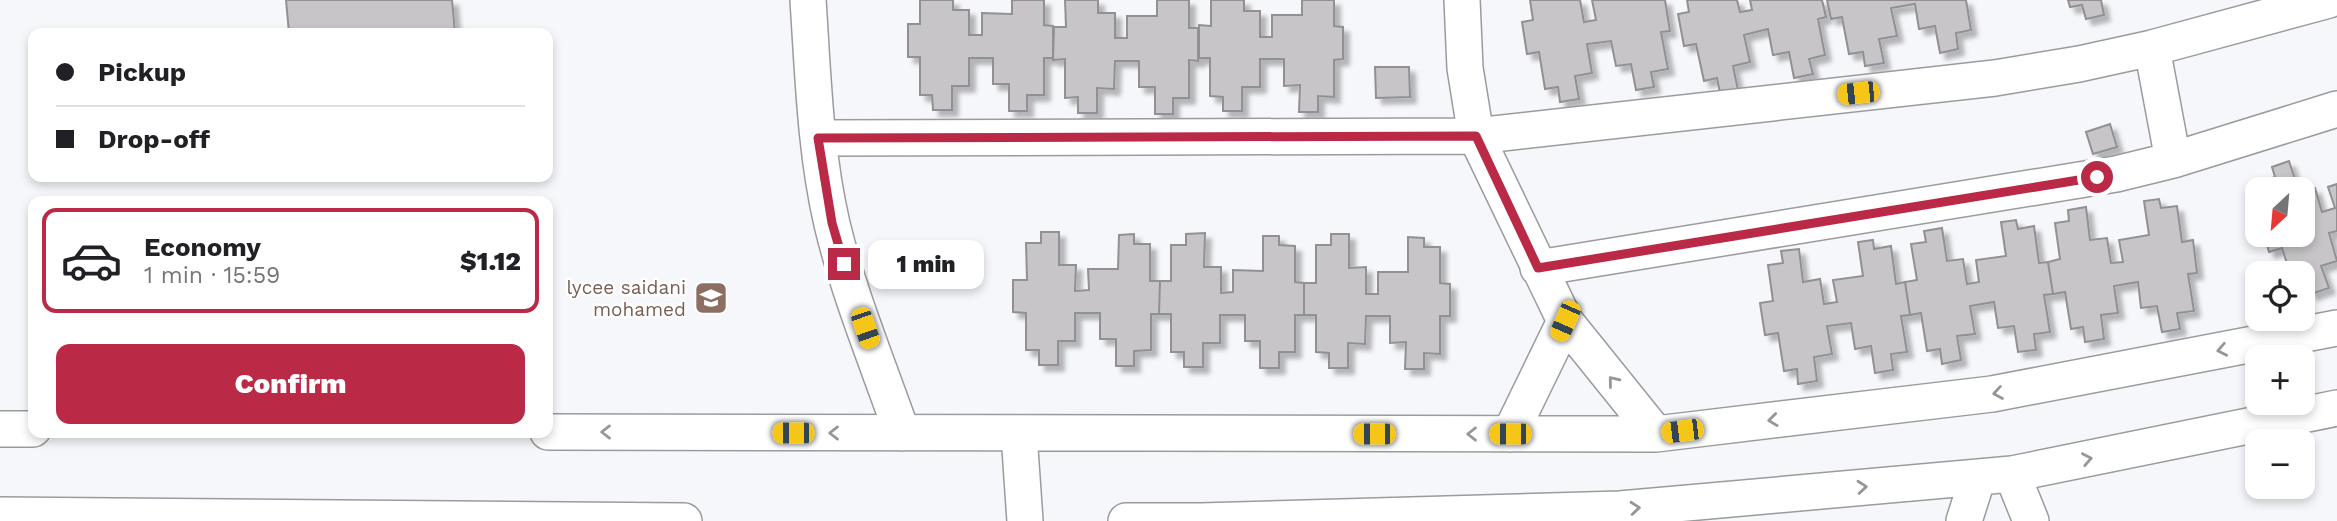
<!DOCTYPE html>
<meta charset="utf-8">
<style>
:root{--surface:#fff;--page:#f2f2f2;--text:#202124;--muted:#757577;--line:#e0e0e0;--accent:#ba2946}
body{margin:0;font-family:"Work Sans",sans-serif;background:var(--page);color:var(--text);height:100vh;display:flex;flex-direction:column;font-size:26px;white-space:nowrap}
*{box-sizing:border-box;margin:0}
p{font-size:23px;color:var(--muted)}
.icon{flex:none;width:38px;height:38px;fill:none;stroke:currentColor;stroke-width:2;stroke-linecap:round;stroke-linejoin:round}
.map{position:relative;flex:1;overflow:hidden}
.details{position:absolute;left:28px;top:196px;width:525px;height:242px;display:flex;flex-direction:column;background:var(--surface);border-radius:14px;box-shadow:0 4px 10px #0003}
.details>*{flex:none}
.guide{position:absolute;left:28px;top:28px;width:525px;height:154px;border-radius:14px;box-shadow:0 4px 10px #0003;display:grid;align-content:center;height:154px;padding:0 28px;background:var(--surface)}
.needle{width:46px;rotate:206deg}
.buttons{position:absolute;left:2245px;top:177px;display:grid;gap:14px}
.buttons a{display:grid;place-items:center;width:70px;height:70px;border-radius:14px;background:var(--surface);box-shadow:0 4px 10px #0003;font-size:35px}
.end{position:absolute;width:32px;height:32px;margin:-16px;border:9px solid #ba2946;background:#fff;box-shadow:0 0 0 4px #fff}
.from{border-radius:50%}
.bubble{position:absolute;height:49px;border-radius:14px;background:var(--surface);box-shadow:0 4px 10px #0003;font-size:23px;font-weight:800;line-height:49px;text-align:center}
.car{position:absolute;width:21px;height:42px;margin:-21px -10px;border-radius:9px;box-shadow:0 0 5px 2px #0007;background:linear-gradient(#f5c518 24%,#345 0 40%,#f5c518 0 76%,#345 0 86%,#f5c518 0)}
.guide b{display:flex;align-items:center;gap:24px;height:66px;font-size:26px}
.guide b+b{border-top:2px solid var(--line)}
.guide i{width:18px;height:18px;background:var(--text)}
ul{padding:12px 0 0;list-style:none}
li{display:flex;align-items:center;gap:21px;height:105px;margin:0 14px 10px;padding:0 14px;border:4px solid var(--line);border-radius:14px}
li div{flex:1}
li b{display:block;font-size:26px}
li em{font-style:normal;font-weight:800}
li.selected{border-color:var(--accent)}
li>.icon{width:63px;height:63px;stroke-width:1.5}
.primary-button{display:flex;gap:14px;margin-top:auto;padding:14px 28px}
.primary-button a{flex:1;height:80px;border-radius:14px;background:var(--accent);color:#fff;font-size:28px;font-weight:800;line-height:80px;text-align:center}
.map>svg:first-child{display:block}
</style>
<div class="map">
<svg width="2337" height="521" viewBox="0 0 2337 521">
<defs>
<filter id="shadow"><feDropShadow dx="6" dy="6" stdDeviation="2" flood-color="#0004"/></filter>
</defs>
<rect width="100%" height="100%" fill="#f6f7fb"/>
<path fill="#c7c5c7" stroke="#929092" stroke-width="2" filter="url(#shadow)" d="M286 0H452L455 33H289Z
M920 0H953V10H969V35H982V13L1012 14V0H1044V25L1053 26V58H1044V95H1027V111H1009V84H993V58H969V86H952V110H933L932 95H920V57H908V24H920Z
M1065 0H1098V13H1115V38H1127V16H1157V0H1189V28H1198V61L1189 60V98H1173V114H1155V87H1139V61H1115L1114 89 1097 88V113H1078V97L1065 98V59L1053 60 1054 27H1066Z
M1211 0H1244V11H1260V37H1272V15H1302V0H1334V26L1343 27V59L1334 60V97L1318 96V112H1299L1300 85 1284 86V59H1260V87H1242V111H1223V97L1210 96V58H1199V25L1211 26Z
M1530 0H1580L1584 22 1596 20 1592 0H1665L1670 31 1661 32 1668 69 1651 72 1654 87 1636 90 1631 64 1616 66 1611 41 1587 44 1592 73 1575 76 1579 99 1560 102 1558 87 1545 89 1539 52 1527 54 1522 22 1533 20Z
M1687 0H1737L1740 12 1752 10 1750 0H1822L1826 17 1818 19 1825 55 1809 59 1813 74 1794 78 1789 52 1773 55 1768 29 1744 35 1750 62 1733 66 1738 90 1720 93 1717 78 1704 81 1696 44 1684 46 1678 14 1689 12Z
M1827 0H1966L1971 30 1956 33 1958 49 1940 53 1935 26 1919 29 1915 4 1891 8 1897 36 1879 39 1884 63 1865 66 1863 52 1849 54 1842 17 1831 19Z
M2068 0H2101L2104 15 2086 19 2082 5 2070 7Z
M1375 67H1409L1410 97 1376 98Z
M2110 124 2117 147 2093 154 2086 132Z
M2289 161 2298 189H2263L2261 182 2275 177 2272 167Z
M2337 184V231L2329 233 2337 261 2321 266 2329 288 2311 294 2306 280 2303 281V273H2290L2282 248 2269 252 2264 234H2303V192L2315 188 2322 212 2335 208 2328 187Z
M2159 199 2161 208 2177 206 2182 242 2193 240 2197 273 2188 274 2194 311 2177 313 2180 329 2162 332 2157 306 2141 308 2138 282 2114 286 2118 313 2101 315 2104 339 2085 342 2083 327 2071 329 2065 292 2053 294 2048 262 2060 259 2055 223 2069 221 2068 210 2086 207 2090 240 2107 238 2111 263 2123 262 2119 240 2149 235 2144 201Z
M2016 220 2018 229 2034 226 2039 263 2048 262 2053 294 2044 295 2050 332 2034 334 2036 350 2018 352 2014 326 1998 328 1994 302 1970 306 1975 334 1957 336 1961 360 1942 364 1940 349 1927 351 1921 313 1910 315 1905 282 1917 280 1911 244 1926 242 1924 231 1942 228 1947 261 1963 259 1967 284 1979 282 1976 260 2006 256 2001 222Z
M1041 232H1059V265H1076L1075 291 1089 290 1088 269H1118L1119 235 1134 234V244H1150V281H1160L1159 314H1151V350L1134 351V366H1116V339H1100V313H1075V341H1058V365H1039V350H1026V313L1013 312V280H1027L1026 243H1041Z
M1205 233 1204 267H1221V293L1233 292V270L1263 271V236H1279V245L1295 246V282L1304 283V315H1295V352H1279V368H1260V341H1245V315H1220V343H1203V367H1184V352H1171V314H1159L1160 281H1171V245H1186V234Z
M1331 234H1349V268L1366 267V294H1378V272H1408V237L1424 238V247H1440V283L1450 284V316H1440V354L1424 353V369H1405L1406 342 1390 343V316H1366L1365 344 1348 343V368H1329V353L1316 352V315H1304V283H1316V245H1331Z
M1873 240 1874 249 1891 246 1896 284 1905 282 1910 315 1901 316 1907 352 1891 354 1893 370 1875 373 1871 346 1855 349 1851 323 1827 326 1832 354 1814 357 1817 381 1798 384 1797 369 1784 371 1778 333 1765 335 1760 303 1773 301 1768 265 1783 263 1781 251 1799 249 1803 282 1820 279 1824 304 1837 302 1833 280 1863 276 1858 242Z"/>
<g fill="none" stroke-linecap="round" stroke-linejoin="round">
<defs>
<path id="minor" d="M808 0C813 74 815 151 832 224 849 295 878 364 902 433
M1462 0 1465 68 1476 136 1565 321
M2152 48 2173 160
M818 138 1476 136 1995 78 2079 64 2152 48 2329 0
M1538 268 2116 174 2173 160 2337 109
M0 429H33
M548 432 1656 434 1992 394 2337 328
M1019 434 1025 521
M1510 434 1565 321 1656 434
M2012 474 2031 521
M0 515 684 521
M1126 521H1201L1620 509 2012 474 2337 408
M1964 521 1978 477"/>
</defs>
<use href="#minor" stroke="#9a9b9e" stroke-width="38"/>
<use href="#minor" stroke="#fff" stroke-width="35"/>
</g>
<defs><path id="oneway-chevron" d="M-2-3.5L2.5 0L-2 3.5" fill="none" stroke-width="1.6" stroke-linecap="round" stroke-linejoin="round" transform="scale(1.75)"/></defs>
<g stroke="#969697">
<use href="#oneway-chevron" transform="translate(2222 350) rotate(169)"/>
<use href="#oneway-chevron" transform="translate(1613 381) rotate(-129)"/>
<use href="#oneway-chevron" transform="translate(1998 393) rotate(170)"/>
<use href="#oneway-chevron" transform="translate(1773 420) rotate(173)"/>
<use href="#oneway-chevron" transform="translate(606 432) rotate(-180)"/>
<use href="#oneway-chevron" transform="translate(834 433) rotate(-180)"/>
<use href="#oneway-chevron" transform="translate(1472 434) rotate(-180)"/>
<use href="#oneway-chevron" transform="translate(2087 459) rotate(-11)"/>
<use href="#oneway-chevron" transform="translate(1862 487) rotate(-5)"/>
<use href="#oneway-chevron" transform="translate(1635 508) rotate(-5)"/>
</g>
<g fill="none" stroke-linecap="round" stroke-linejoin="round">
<path stroke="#ba2946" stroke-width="9" d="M844 264 832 223 818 138 1476 136 1538 268 2097 177"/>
</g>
<defs>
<symbol id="school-square" viewBox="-11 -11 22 22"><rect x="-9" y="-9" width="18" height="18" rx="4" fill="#8d6e63" stroke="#fff"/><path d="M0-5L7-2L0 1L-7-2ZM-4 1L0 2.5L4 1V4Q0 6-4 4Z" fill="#fff"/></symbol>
</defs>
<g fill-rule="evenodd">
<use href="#school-square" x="692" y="279" width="38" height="38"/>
</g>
<g text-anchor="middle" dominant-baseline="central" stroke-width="5" stroke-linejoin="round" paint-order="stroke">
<g font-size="19" fill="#785e54" stroke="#fff" text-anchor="end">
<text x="686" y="287">lycee saidani<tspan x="686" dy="22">mohamed</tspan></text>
</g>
</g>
</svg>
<div class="buttons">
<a><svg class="needle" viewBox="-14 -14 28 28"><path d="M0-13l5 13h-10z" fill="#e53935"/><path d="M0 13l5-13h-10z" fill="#757577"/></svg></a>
<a><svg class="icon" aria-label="locate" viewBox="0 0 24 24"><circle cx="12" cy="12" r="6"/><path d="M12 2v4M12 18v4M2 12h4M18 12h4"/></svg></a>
<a>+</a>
<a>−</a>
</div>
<i class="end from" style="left:2097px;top:177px"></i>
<i class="end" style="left:844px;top:264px"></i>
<div class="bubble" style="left:868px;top:240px;width:116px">1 min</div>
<i class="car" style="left:1858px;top:93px;rotate:264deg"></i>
<i class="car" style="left:1565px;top:321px;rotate:204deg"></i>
<i class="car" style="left:865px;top:328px;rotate:161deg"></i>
<i class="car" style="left:1682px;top:431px;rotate:263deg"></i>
<i class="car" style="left:793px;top:433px;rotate:270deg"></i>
<i class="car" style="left:1374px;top:434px;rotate:270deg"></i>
<i class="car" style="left:1510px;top:434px;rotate:270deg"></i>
<div class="guide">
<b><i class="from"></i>Pickup</b>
<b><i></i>Drop-off</b>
</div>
<section class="details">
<ul>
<li class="selected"><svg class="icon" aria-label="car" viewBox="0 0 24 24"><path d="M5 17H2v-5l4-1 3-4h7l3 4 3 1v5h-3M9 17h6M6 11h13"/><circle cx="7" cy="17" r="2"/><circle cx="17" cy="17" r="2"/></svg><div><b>Economy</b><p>1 min · 15:59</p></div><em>$1.12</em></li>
</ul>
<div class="primary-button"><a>Confirm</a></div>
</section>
</div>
